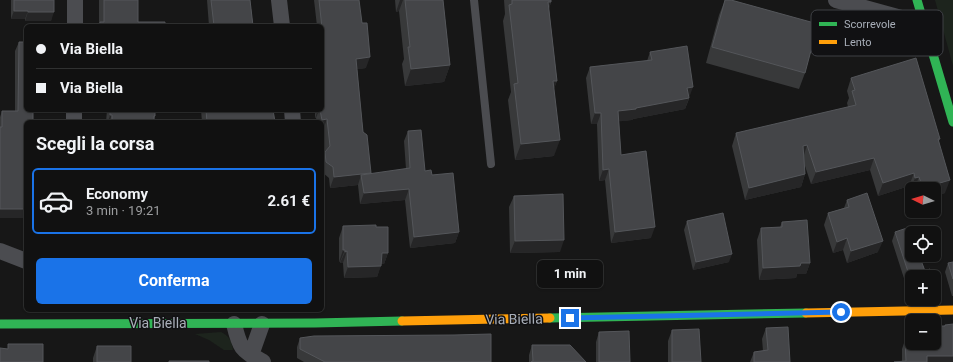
<!DOCTYPE html>
<html lang="it">
<meta charset="utf-8">
<style>
:root{--surface:#111;--page:#1e1f1f;--text:#f1f3f6;--muted:#9c9d9f;--line:#303131;--accent:#1a73e8}
body{margin:0;font-family:Roboto,sans-serif;background:var(--page);color:var(--text);height:100vh;display:flex;flex-direction:column;font-size:15px;white-space:nowrap}
*{box-sizing:border-box;margin:0}
p{font-size:13px;color:var(--muted)}
.icon{flex:none;width:22px;height:22px;fill:none;stroke:currentColor;stroke-width:2;stroke-linecap:round;stroke-linejoin:round}
.map{position:relative;flex:1;overflow:hidden}
.details{position:absolute;left:24px;top:120px;width:300px;height:192px;display:flex;flex-direction:column;background:var(--surface);border-radius:6px;box-shadow:0 1px 3px #0004,0 0 0 1px var(--line)}
.details>*{flex:none}
.banner{position:absolute;left:24px;top:24px;width:300px;height:88px;border-radius:6px;box-shadow:0 1px 3px #0004,0 0 0 1px var(--line);display:grid;align-content:center;height:88px;padding:0 12px;background:var(--surface)}
.needle{width:26px;rotate:275deg}
.tools{position:absolute;left:905px;top:182px;display:grid;gap:8px}
.tools a{display:grid;place-items:center;width:36px;height:36px;border-radius:6px;background:var(--surface);box-shadow:0 1px 3px #0004,0 0 0 1px var(--line);font-size:20px}
.end{position:absolute;width:18px;height:18px;margin:-9px;border:5px solid #1a73e8;background:#fff;box-shadow:0 0 0 2px #fff}
.from{border-radius:50%}
.bubble{position:absolute;height:28px;border-radius:6px;background:var(--surface);box-shadow:0 1px 3px #0004,0 0 0 1px var(--line);font-size:13px;font-weight:700;line-height:28px;text-align:center}
.banner b{display:flex;align-items:center;gap:14px;height:38px;font-size:15px}
.banner b+b{border-top:1px solid var(--line)}
.banner i{width:10px;height:10px;background:var(--text)}
ul{padding:0;list-style:none}
li{display:flex;align-items:center;gap:12px;height:66px;margin:0 8px 6px;padding:0 4px;border:2px solid var(--line);border-radius:6px}
li div{flex:1}
li b{display:block;font-size:15px}
li em{font-style:normal;font-weight:700}
li.on{border-color:var(--accent)}
li>.icon{width:36px;height:36px;stroke-width:1.5}
h2{padding:0 12px;font-size:18px;line-height:48px}
.button{display:flex;gap:8px;margin-top:auto;padding:8px 12px}
.button a{flex:1;height:46px;border-radius:6px;background:var(--accent);color:#fff;font-size:16px;font-weight:700;line-height:46px;text-align:center}
.map>svg:first-child{display:block}
</style>
<div class="map">
<svg width="953" height="362" viewBox="0 0 953 362">
<rect width="100%" height="100%" fill="#171717"/>
<path fill="#1d241d" d="M935 0H953V66Z
M221 332C229 336 232 341 233 350H224L209 340 195 334Z"/>
<g fill="none" stroke-linecap="round" stroke-linejoin="round">
<path stroke="#4b4c50" stroke-width="8" d="M474 0 491 164"/>
<path stroke="#4b4c50" stroke-width="16" d="M279 0 282 26
M836 0 923 24
M75 26V0
M292 110 293 122
M74 122V110
M0 251 26 261
M234 324C240 349 241 349 263 362
M251 355 262 324"/>
<path stroke="#30b455" stroke-width="9" d="M917 0 953 122
M550 318 806 313
M0 324 315 323 402 321"/>
<path stroke="#ff9f0a" stroke-width="9" d="M806 313 953 310
M402 321 550 318"/>
</g>
<path fill="#38393a" d="M11 0H54L51 21H25V19H11Z
M99 0H138V22L165 26H99Z
M207 0H250L253 26H209Z
M314 0H359L366 68 357 69 363 132 371 174 406 169 404 141 408 131 425 171 432 175 459 232 455 243 410 248 405 200 360 204 358 185 330 188 329 178 322 172V160L325 152 322 122H317L316 118H315V110H322V26H317Z
M395 0H443L450 65 444 82 405 86 402 64 404 59 399 11 396 12Z
M504 0H551V2L549 9 557 81 554 88V156L515 160 508 100 511 92 503 21 505 14Z
M725 0 805 73 799 89 706 63 719 15Z
M19 42 26 175V218H0V117L2 111H15V51Z
M650 52 689 99 685 109 633 119 632 120 619 121 621 155 651 238 611 243 605 180 599 181 597 124H591L586 78 590 67 647 61Z
M851 78 940 139 939 141 945 193 934 196V189H912L910 191 909 186 878 196 870 170 811 184 804 163 805 174 801 187 745 200 732 146 736 133 848 107 847 103 849 98 847 91Z
M107 110H155V116L154 120V122H106Z
M201 110H273L275 122H202Z
M514 196 560 252 510 253 509 207Z
M847 200 878 252 847 263 843 250 833 253 824 225 828 213 844 208Z
M687 221 729 262 693 270 684 230Z
M782 222 810 263 806 274H797L796 278 759 280 757 240 761 228 780 227Z
M343 226 376 227 388 253 384 264H381L377 277 344 278 343 263H340V262H339V238Z
M895 232 912 277V297H910L892 241Z
M953 262V296H952L945 272 948 263Z
M945 325 953 362 902 361V349L905 340 934 343V326H945Z
M766 328 790 362H750L754 352 763 351 762 339Z
M672 330 701 362H668V341Z
M599 332 630 362H596V342Z
M300 338 491 362H304L297 358V347Z
M532 345 586 362H529V355Z
M97 346 131 362H93V358Z"/>
<path fill="#262627" d="M400 0H403L399 11 396 12Z
M548 2H551L545 18Z
M14 11H28L25 19H11Z
M28 12H54L51 21H25Z
M370 57 366 68 352 70 356 59Z
M450 65 444 82 405 86 411 69Z
M553 81H557L551 97Z
M693 87 685 109 633 119 632 120 614 122 618 111 636 108 687 88Z
M318 110H319L316 118H315Z
M595 113H601L597 124H591Z
M110 115H112L109 122H108Z
M327 119 323 130H322V122H321L322 120Z
M560 140 554 156 515 160 521 144Z
M807 145 803 158V146Z
M25 157H26V166H21Z
M874 158 870 170 811 184 816 172Z
M609 169 605 180 599 181 603 170Z
M371 173 361 175 358 185 330 188 334 177Z
M914 173 909 186 878 196 883 183Z
M805 174 801 187 745 200 749 188Z
M919 177 914 189H912V190L910 191 915 178Z
M950 180 945 193 934 196V189H922Z
M409 189 405 200 360 204 364 193Z
M0 209H26V218H0Z
M655 227 651 238 611 243 615 232Z
M459 232 455 243 410 248 414 237Z
M847 238 843 250 833 253 837 242Z
M564 240 560 252 510 253 515 241Z
M883 241 878 252 847 263 851 251Z
M343 250H345L340 262H339Z
M347 251 343 263H340L345 252Z
M382 253H388L384 264H377Z
M732 254 729 262 693 270 696 262Z
M801 263H810L806 274H797L796 278 759 280 763 268Z
M381 266 377 277 344 278 348 267Z
M927 356H953V362H925Z"/>
<path fill="#444548" stroke="#54565a" d="M14 0H54V12H28V11H14Z
M104 0H138V22H165V26H100V22H104Z
M211 0H250L253 26H214Z
M319 0H359L362 23H367L370 57 356 59 363 132 367 135 371 173 334 177 333 167 326 162 325 152 330 146 327 119 322 120 320 110H322V28Z
M405 0H443L450 65 411 69 408 47H410Z
M512 0H551V2H548L557 81H553L560 140 521 144 514 84 518 83 509 5 512 4Z
M725 0H731L818 24 805 73 712 47Z
M19 42H26V110H33V122H26V157H25L26 175V209H0V127H2V111H18Z
M687 46 693 87 687 88 689 98 636 108V109L618 111 621 155 646 151 655 227 615 232 609 169 603 170 601 113H595L590 67 652 60 650 52Z
M916 58 940 139H938L950 180 923 188 919 177 915 178 914 173 883 183 874 158 816 172 807 145 803 146 805 174 749 188 736 133 856 105 852 91 855 90 851 78Z
M110 110H155V116H154V122H112V115H110Z
M206 110H273L275 122H207Z
M421 130 425 171 431 170 432 175 453 173 459 232 414 237 409 189 364 193 361 175 410 168 408 131Z
M867 193 883 241 851 251 847 238 837 242 828 213 849 207 847 200Z
M563 194 564 240 515 241 514 196Z
M723 213 732 254 696 262 687 221Z
M807 220 810 263H801L800 266 763 268 761 228 782 227V222Z
M376 225V227H388V253H382L381 266 348 267 347 251 345 252V250H343V226Z
M910 227 912 233V255H919L925 271 930 269V277H912V284L895 232Z
M953 262V279L948 263Z
M953 324V356H927V362H894L906 361 905 340 912 339V343H934V339H935L934 326H945V325Z
M788 327 790 362H754V352L768 350 766 328Z
M699 329 701 362H672V330Z
M629 331 630 362H599V332Z
M491 334V362H325L300 349V338L314 336 454 335Z
M8 344H43V362H0V348L8 349Z
M532 345H570L586 362H531L533 361Z
M97 346H131V362H97Z
M169 361H209V362H169Z"/>
<g fill="none" stroke-linecap="round" stroke-linejoin="round">
<path stroke="#1a73e8" stroke-width="5" d="M570 318 841 312"/>
</g>
<g text-anchor="middle" dominant-baseline="central" stroke-width="3" stroke-linejoin="round" paint-order="stroke">
<g font-size="14" fill="#a8aeb8" stroke="#111113">
<text transform="translate(514 319) rotate(-1)">Via Biella</text>
<text x="158" y="323">Via Biella</text>
</g>
</g>
<rect x="811" y="10" width="132" height="46" rx="6" fill="#111113" stroke="#3e4045" stroke-width="1"/>
<rect x="819" y="22" width="18" height="4" fill="#30b455"/>
<rect x="819" y="40" width="18" height="4" fill="#ff9f0a"/>
<g font-size="11" fill="#a8aeb8">
<text x="844" y="28">Scorrevole</text>
<text x="844" y="46">Lento</text>
</g>
</svg>
<div class="tools">
<a><svg class="needle" viewBox="-14 -14 28 28"><path d="M0-13l5 13h-10z" fill="#e53935"/><path d="M0 13l5-13h-10z" fill="#9c9d9f"/></svg></a>
<a><svg class="icon" aria-label="locate" viewBox="0 0 24 24"><circle cx="12" cy="12" r="6"/><path d="M12 2v4M12 18v4M2 12h4M18 12h4"/></svg></a>
<a>+</a>
<a>−</a>
</div>
<i class="end from" style="left:841px;top:312px"></i>
<i class="end" style="left:570px;top:318px"></i>
<div class="bubble" style="left:537px;top:260px;width:66px">1 min</div>
<div class="banner">
<b><i class="from"></i>Via Biella</b>
<b><i></i>Via Biella</b>
</div>
<section class="details">
<h2>Scegli la corsa</h2>
<ul>
<li class="on"><svg class="icon" aria-label="car" viewBox="0 0 24 24"><path d="M5 17H2v-5l4-1 3-4h7l3 4 3 1v5h-3M9 17h6M6 11h13"/><circle cx="7" cy="17" r="2"/><circle cx="17" cy="17" r="2"/></svg><div><b>Economy</b><p>3 min · 19:21</p></div><em>2.61 €</em></li>
</ul>
<div class="button"><a>Conferma</a></div>
</section>
</div>
